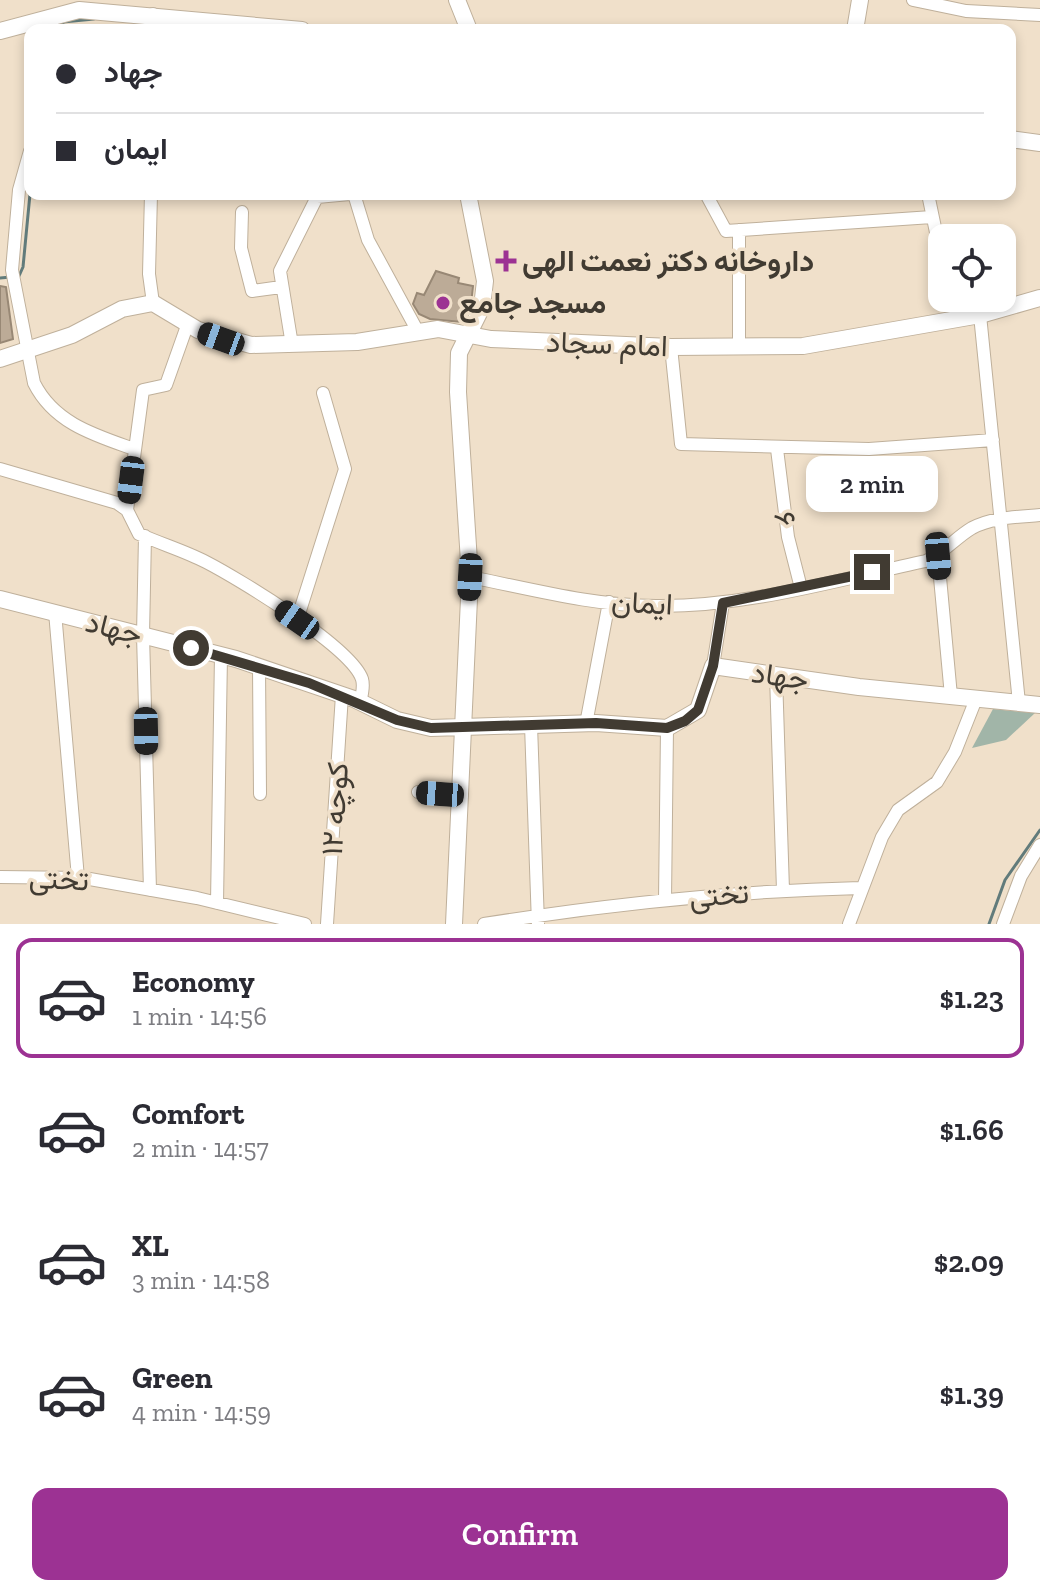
<!DOCTYPE html>
<meta charset="utf-8">
<style>
:root{--surface:#fff;--page:#f7f7f7;--text:#2b2b33;--muted:#7c7c81;--line:#e1e1e2;--accent:#9c3293}
body{margin:0;font-family:"Zilla Slab",Vazirmatn,serif;background:var(--page);color:var(--text);height:100vh;display:flex;flex-direction:column;font-size:30px;white-space:nowrap}
*{box-sizing:border-box;margin:0}
p{font-size:26px;color:var(--muted)}
.icon{flex:none;width:44px;height:44px;fill:none;stroke:currentColor;stroke-width:2;stroke-linecap:round;stroke-linejoin:round}
.map{position:relative;height:924px;overflow:hidden}
.panel{display:flex;flex-direction:column;background:var(--surface);flex:1}
.panel>*{flex:none}
.top-card{position:absolute;left:24px;top:24px;width:992px;height:176px;border-radius:16px;box-shadow:0 4px 12px #0003;display:grid;align-content:center;height:176px;padding:0 32px;background:var(--surface)}
.controls{position:absolute;left:928px;top:224px;display:grid;gap:16px}
.controls a{display:grid;place-items:center;width:88px;height:88px;border-radius:16px;background:var(--surface);box-shadow:0 4px 12px #0003;font-size:40px}
.end{position:absolute;width:36px;height:36px;margin:-18px;border:10px solid #413b32;background:#fff;box-shadow:0 0 0 4px #fff}
.from{border-radius:50%}
.bubble{position:absolute;height:56px;border-radius:16px;background:var(--surface);box-shadow:0 4px 12px #0003;font-size:26px;font-weight:600;line-height:56px;text-align:center}
.car{position:absolute;width:24px;height:48px;margin:-24px -12px;border-radius:10px;box-shadow:0 0 6px 2px #0007;background:linear-gradient(#222 24%,#8ab4d8 0 40%,#222 0 76%,#8ab4d8 0 86%,#222 0)}
.top-card b{display:flex;align-items:center;gap:28px;height:76px;font-size:30px}
.top-card b+b{border-top:2px solid var(--line)}
.top-card i{width:20px;height:20px;background:var(--text)}
ul{padding:14px 0 0;list-style:none}
li{display:flex;align-items:center;gap:24px;height:120px;margin:0 16px 12px;padding:0 16px;border:4px solid transparent;border-radius:16px}
li div{flex:1}
li b{display:block;font-size:30px}
li em{font-style:normal;font-weight:600}
li.current{border-color:var(--accent)}
li>.icon{width:72px;height:72px;stroke-width:1.5}
.button{display:flex;gap:16px;margin-top:auto;padding:16px 32px}
.button a{flex:1;height:92px;border-radius:16px;background:var(--accent);color:#fff;font-size:32px;font-weight:600;line-height:92px;text-align:center}
.map>svg:first-child{display:block}
</style>
<div class="map">
<svg width="1040" height="924" viewBox="0 0 1040 924">
<rect width="100%" height="100%" fill="#f0e0ca"/>
<path fill="#a1b5a8" d="M993 709 1035 713 1006 740 972 748Z"/>
<g fill="none" stroke-linecap="round" stroke-linejoin="round">
<path stroke="#617b7b" stroke-width="3" d="M62 30 63 22 94 19
M19 276 23 267 30 194
M0 278 11 277
M989 924 1005 880 1040 830"/>
</g>
<path fill="#bcab97" stroke="#988875" stroke-width="2" d="M436 271 459 278 458 283 473 286 471 304 462 322 430 319 419 314 413 304 417 293 424 295Z
M0 286 6 287 13 339 0 343Z"/>
<g fill="none" stroke-linecap="round" stroke-linejoin="round">
<defs>
<path id="street" d="M913 0 966 11 1040 15
M153 30V14
M30 151 19 190 12 270 34 383C54 423 94 435 134 449
M151 194 149 274 153 303
M354 194 368 240 417 330
M706 194 726 231 932 217
M928 194 942 261
M242 212 241 248 252 291 281 287
M739 230V346
M952 298 958 319
M980 315 1019 703
M292 345 280 271 317 197 350 194
M671 347 681 444 869 449 993 440
M777 449 788 537 801 588
M0 469 117 503 127 510 139 534C161 544 185 551 206 562 239 579 351 647 362 679 364 686 362 695 360 702
M127 510 143 390 166 385 188 323
M145 536 143 635 150 890
M938 556 951 696
M470 577C531 589 594 606 656 606 747 607 837 580 926 561 944 553 955 538 972 528 992 517 1018 517 1040 515
M55 612 78 878
M297 620 345 469 323 393
M713 666 723 603
M259 667 260 794
M776 676 783 890
M586 724 609 602
M531 725 538 924
M418 792 462 795
M0 877 84 878 197 898 305 924
M665 900 667 728
M217 903 221 655
M327 924 342 695
M484 924C609 904 734 891 860 888
M849 924 882 837 898 810 937 782 955 752 976 699
M1003 924 1021 876 1040 845"/>
<path id="secondary" d="M457 0 469 30
M855 30 860 0
M0 31 79 10 302 30
M1010 139 1040 143
M0 359 72 335 122 309 153 303 198 330 251 345 357 342 438 329 491 339 671 347 803 346 980 315 1040 298
M0 599 236 659 354 699 397 720 431 728 596 723 667 728 698 710 713 666 859 687 1040 705
M454 924 470 577 458 392 459 353 482 307 485 281 468 194"/>
</defs>
<use href="#street" stroke="#bfb09b" stroke-width="14"/>
<use href="#secondary" stroke="#bfb09b" stroke-width="18"/>
<use href="#street" stroke="#fff" stroke-width="12"/>
<use href="#secondary" stroke="#fff" stroke-width="16"/>
</g>
<g fill="none" stroke-linecap="round" stroke-linejoin="round">
<path stroke="#413b32" stroke-width="10" d="M191 648 309 683 397 720 431 728 596 723 667 728 685 721 698 710 713 666 723 603 872 572"/>
</g>
<g fill="#9c3293" stroke="#f0e0ca" stroke-width="3">
<path d="M502 249h8v8h8v8h-8v8h-8v-8h-8v-8h8z"/>
<circle cx="443" cy="303" r="8"/>
</g>
<g text-anchor="middle" dominant-baseline="central" stroke-width="7" stroke-linejoin="round" paint-order="stroke">
<g font-size="30" font-weight="bold" fill="#413b32" stroke="#f0e0ca" text-anchor="start">
<text x="522" y="261">داروخانه دکتر نعمت الهی</text>
<text x="459" y="303">مسجد جامع</text>
</g>
<g font-size="30" fill="#413b32" stroke="#f0e0ca">
<text transform="translate(607 344) rotate(2)">امام سجاد</text>
<text transform="translate(785 519) rotate(80)">۶</text>
<text transform="translate(642 603) rotate(3)">ایمان</text>
<text transform="translate(114 628) rotate(14)">جهاد</text>
<text transform="translate(780 676) rotate(8)">جهاد</text>
<text transform="translate(335 809) rotate(-86)">کوچه ۱۲</text>
<text transform="translate(59 879) rotate(3)">تختی</text>
<text transform="translate(719 895) rotate(-5)">تختی</text>
</g>
</g>
</svg>
<div class="controls">
<a><svg class="icon" aria-label="locate" viewBox="0 0 24 24"><circle cx="12" cy="12" r="6"/><path d="M12 2v4M12 18v4M2 12h4M18 12h4"/></svg></a>
</div>
<i class="end from" style="left:191px;top:648px"></i>
<i class="end" style="left:872px;top:572px"></i>
<div class="bubble" style="left:806px;top:456px;width:132px">2 min</div>
<i class="car" style="left:221px;top:339px;rotate:290deg"></i>
<i class="car" style="left:131px;top:480px;rotate:187deg"></i>
<i class="car" style="left:938px;top:556px;rotate:175deg"></i>
<i class="car" style="left:470px;top:577px;rotate:183deg"></i>
<i class="car" style="left:297px;top:620px;rotate:305deg"></i>
<i class="car" style="left:146px;top:731px;rotate:179deg"></i>
<i class="car" style="left:440px;top:794px;rotate:274deg"></i>
<div class="top-card">
<b><i class="from"></i>جهاد</b>
<b><i></i>ایمان</b>
</div>
</div>
<section class="panel">
<ul>
<li class="current"><svg class="icon" aria-label="car" viewBox="0 0 24 24"><path d="M5 17H2v-5l4-1 3-4h7l3 4 3 1v5h-3M9 17h6M6 11h13"/><circle cx="7" cy="17" r="2"/><circle cx="17" cy="17" r="2"/></svg><div><b>Economy</b><p>1 min · 14:56</p></div><em>$1.23</em></li>
<li><svg class="icon" aria-label="car" viewBox="0 0 24 24"><path d="M5 17H2v-5l4-1 3-4h7l3 4 3 1v5h-3M9 17h6M6 11h13"/><circle cx="7" cy="17" r="2"/><circle cx="17" cy="17" r="2"/></svg><div><b>Comfort</b><p>2 min · 14:57</p></div><em>$1.66</em></li>
<li><svg class="icon" aria-label="car" viewBox="0 0 24 24"><path d="M5 17H2v-5l4-1 3-4h7l3 4 3 1v5h-3M9 17h6M6 11h13"/><circle cx="7" cy="17" r="2"/><circle cx="17" cy="17" r="2"/></svg><div><b>XL</b><p>3 min · 14:58</p></div><em>$2.09</em></li>
<li><svg class="icon" aria-label="car" viewBox="0 0 24 24"><path d="M5 17H2v-5l4-1 3-4h7l3 4 3 1v5h-3M9 17h6M6 11h13"/><circle cx="7" cy="17" r="2"/><circle cx="17" cy="17" r="2"/></svg><div><b>Green</b><p>4 min · 14:59</p></div><em>$1.39</em></li>
</ul>
<div class="button"><a>Confirm</a></div>
</section>
